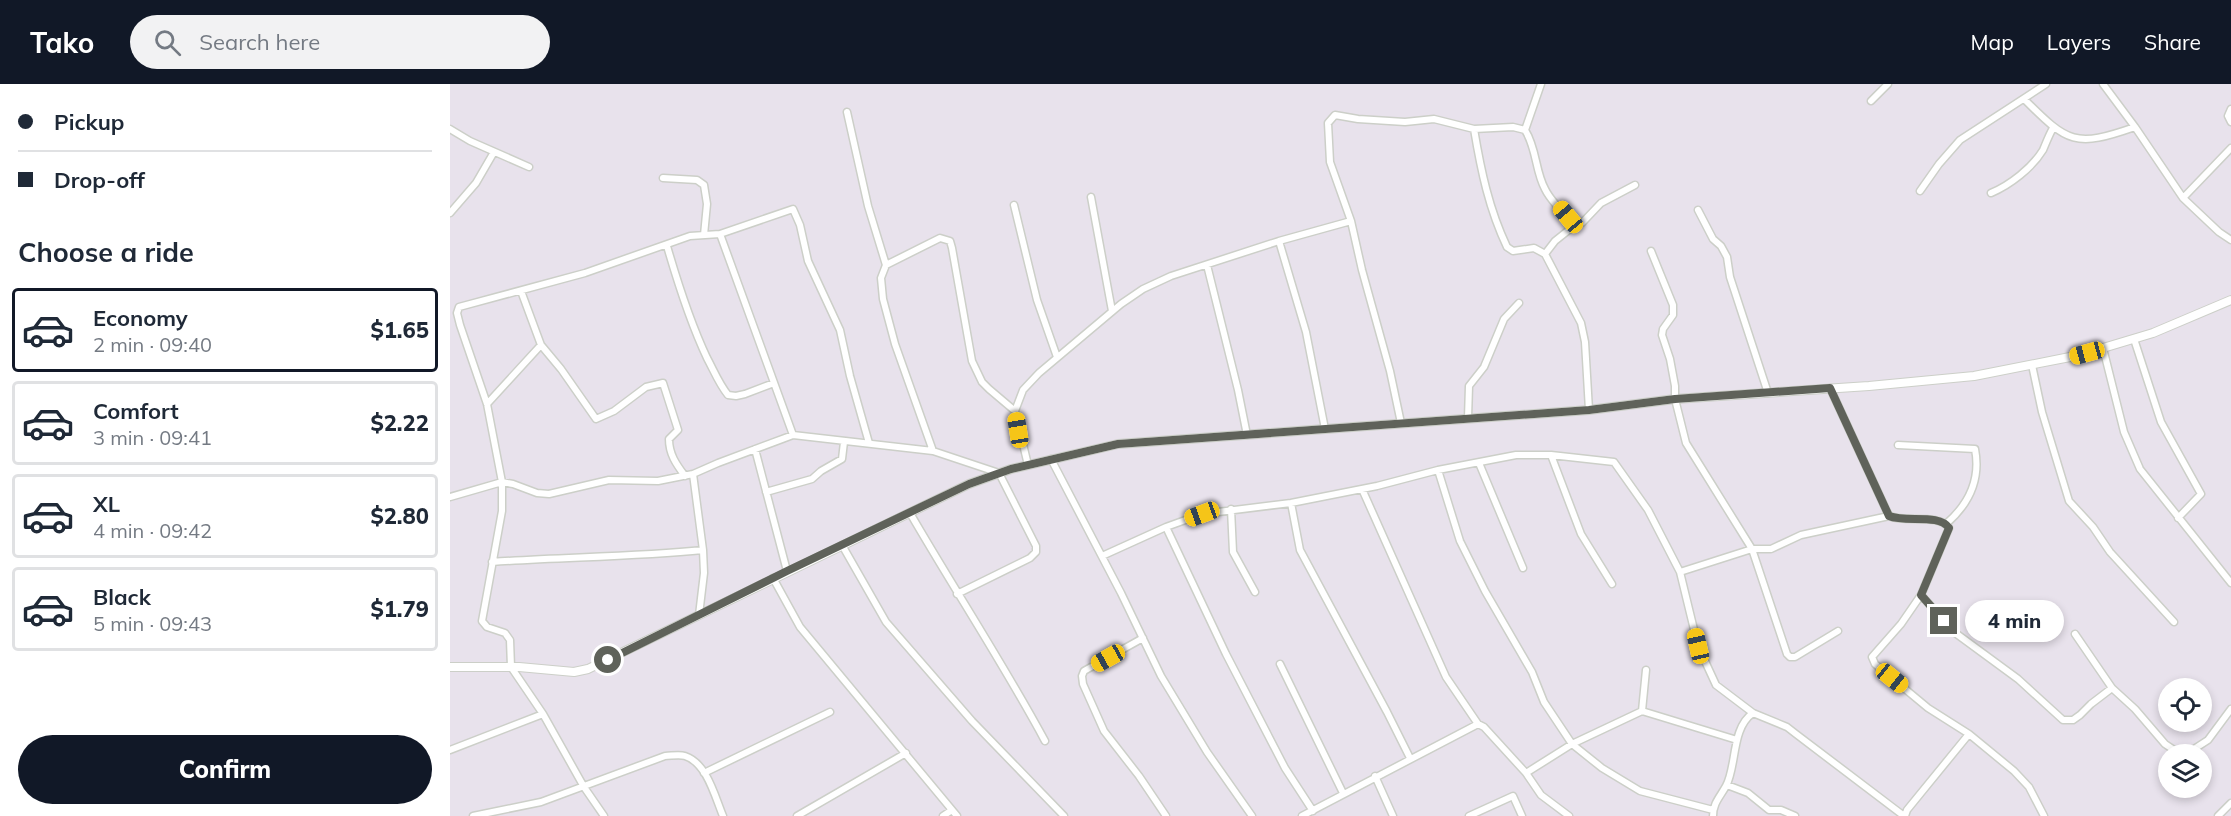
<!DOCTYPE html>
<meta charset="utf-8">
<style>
:root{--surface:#fff;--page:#f2f2f3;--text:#1f2937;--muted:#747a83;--line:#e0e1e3;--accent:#111827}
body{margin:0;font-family:Mulish,sans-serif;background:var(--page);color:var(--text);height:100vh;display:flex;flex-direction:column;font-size:22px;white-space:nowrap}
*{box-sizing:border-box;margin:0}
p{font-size:20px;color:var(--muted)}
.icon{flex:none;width:33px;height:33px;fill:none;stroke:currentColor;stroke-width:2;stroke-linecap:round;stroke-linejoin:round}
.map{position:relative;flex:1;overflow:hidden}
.details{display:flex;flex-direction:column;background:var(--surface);width:450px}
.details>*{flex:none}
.hud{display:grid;align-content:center;height:132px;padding:0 18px;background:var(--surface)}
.controls{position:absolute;left:1708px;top:594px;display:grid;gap:12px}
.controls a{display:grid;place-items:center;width:54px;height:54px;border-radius:50%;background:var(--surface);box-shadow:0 3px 9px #0003;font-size:30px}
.end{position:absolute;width:27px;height:27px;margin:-14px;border:8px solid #5f625a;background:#fff;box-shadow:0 0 0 3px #fff}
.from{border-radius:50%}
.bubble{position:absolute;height:42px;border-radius:21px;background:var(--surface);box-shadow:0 3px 9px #0003;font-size:20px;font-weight:800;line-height:42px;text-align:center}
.car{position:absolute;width:18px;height:36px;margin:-18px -9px;border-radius:8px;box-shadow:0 0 4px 2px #0007;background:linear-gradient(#f5c518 24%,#345 0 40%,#f5c518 0 76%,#345 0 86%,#f5c518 0)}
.hud b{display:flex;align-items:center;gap:21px;height:57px;font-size:22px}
.hud b+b{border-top:2px solid var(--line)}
.hud i{width:15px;height:15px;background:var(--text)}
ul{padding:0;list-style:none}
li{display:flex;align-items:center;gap:18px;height:84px;margin:0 12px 9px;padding:0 6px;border:3px solid var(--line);border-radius:6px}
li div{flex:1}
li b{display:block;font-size:22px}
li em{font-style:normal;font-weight:800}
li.current{border-color:var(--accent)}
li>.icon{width:54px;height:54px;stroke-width:1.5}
h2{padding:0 18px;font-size:27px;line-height:72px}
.cta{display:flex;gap:12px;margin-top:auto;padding:12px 18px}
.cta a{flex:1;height:69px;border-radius:36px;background:var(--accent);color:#fff;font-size:24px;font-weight:800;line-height:69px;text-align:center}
header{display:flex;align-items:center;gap:36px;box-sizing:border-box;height:84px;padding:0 30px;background:var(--accent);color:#fff}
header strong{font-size:28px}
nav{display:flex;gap:33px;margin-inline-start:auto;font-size:21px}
.search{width:420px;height:54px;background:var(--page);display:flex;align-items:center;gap:15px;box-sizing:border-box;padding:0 21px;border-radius:33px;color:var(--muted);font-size:22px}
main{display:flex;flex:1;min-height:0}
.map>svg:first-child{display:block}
</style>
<header>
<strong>Tako</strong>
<div class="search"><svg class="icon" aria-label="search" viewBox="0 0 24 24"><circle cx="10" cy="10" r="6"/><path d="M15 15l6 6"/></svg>Search here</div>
<nav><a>Map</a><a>Layers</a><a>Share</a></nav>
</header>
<main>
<section class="details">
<div class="hud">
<b><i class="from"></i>Pickup</b>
<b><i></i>Drop-off</b>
</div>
<h2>Choose a ride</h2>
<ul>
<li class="current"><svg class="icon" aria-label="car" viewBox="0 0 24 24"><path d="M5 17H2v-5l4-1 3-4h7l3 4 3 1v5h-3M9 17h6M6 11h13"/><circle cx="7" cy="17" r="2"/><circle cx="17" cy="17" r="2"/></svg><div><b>Economy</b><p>2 min · 09:40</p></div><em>$1.65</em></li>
<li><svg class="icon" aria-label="car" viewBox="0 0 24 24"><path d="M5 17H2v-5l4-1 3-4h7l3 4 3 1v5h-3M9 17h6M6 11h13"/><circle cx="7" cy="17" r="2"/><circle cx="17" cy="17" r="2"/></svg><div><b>Comfort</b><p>3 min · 09:41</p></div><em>$2.22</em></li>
<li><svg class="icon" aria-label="car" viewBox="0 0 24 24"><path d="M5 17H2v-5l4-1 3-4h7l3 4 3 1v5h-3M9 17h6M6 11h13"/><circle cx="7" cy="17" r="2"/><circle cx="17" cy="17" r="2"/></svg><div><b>XL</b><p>4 min · 09:42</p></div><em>$2.80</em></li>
<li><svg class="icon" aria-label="car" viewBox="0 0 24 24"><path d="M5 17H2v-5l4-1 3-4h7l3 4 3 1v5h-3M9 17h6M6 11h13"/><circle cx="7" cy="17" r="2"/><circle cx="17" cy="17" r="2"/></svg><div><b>Black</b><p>5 min · 09:43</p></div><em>$1.79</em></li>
</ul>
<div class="cta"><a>Confirm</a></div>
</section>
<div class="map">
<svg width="1781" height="732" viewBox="0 0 1781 732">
<rect width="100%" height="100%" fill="#e8e2ec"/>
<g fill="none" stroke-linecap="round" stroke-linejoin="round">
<defs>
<path id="minor" d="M1653 0 1685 43 1733 114 1769 148 1781 156
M1574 15C1618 59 1625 64 1685 43
M1421 17 1438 0
M1781 25 1778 32 1781 38
M397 28 418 122 436 181
M0 45 20 57 79 83
M1024 45C1031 87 1039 125 1057 163L1063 167 1084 164 1095 170
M1075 46 1091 0
M213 94 247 96 254 101 257 120 254 151
M1470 107 1489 80 1510 56 1596 0
M1541 109C1560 101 1582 84 1593 66 1596 59 1599 51 1603 44
M641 113 662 227
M1733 114 1781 64
M564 121 587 216 607 273
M1248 126 1263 155 1271 162 1277 173 1280 193 1318 309
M0 129 26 99 44 68
M1120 145 1132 139 1151 119 1185 101
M270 150 343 351
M829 157 856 248 875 345
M217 162C228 200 240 238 257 274 264 287 269 300 278 311L286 312 295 310 324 299
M1201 167 1223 221V231L1213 245 1212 251 1220 275 1225 302V315L1236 359 1302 465 1337 570 1340 573H1345L1388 547
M757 181 788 306 797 351
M71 207 91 261 111 285 146 335 164 327 196 303 213 299 228 346 219 355C219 370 226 380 235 392
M1684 255 1711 338 1751 410 1728 434
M1653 264 1674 348 1690 385 1781 499
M1582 281 1592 328 1619 417 1643 443 1660 468 1724 538
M1380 304 1439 432C1456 439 1489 429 1499 444L1471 511 1451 540 1422 573 1425 580 1478 624 1519 650 1564 687 1579 703 1594 732
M37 320 91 261
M1018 334 1019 302 1034 283 1054 235 1069 219
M951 339 940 287 912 186 901 137 880 78 878 39 885 31 908 35 955 38 984 35 1024 45 1063 43 1075 46C1087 65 1085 87 1095 105 1102 120 1116 127 1120 145L1105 157 1095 170 1131 239 1135 258 1139 326
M1448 361 1525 365C1531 396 1519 420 1496 440
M305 365 337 487
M483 367 445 260 433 215 431 194 436 181 490 154 500 157 502 164 522 277 532 298 539 305 565 327
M1101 371 1131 450 1162 500
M601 375 671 509 711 592 757 668 802 732
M1029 379 1073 484
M578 381 565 327 573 306 589 289 671 220 693 205 721 192 829 157 901 137
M988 386 1010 457 1035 507 1082 588 1094 618 1122 660 1152 684 1190 707 1263 726
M243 390 253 466 254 489 249 531
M912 405 996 593 1028 640 1034 643 1076 689 1091 711 1119 732
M316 408 362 395 371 387 392 375 394 358
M0 413 52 398 63 400 87 409 99 410 159 396 208 397 243 390 268 379 343 351 483 367 549 389 586 462V468L580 474 507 510
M841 419 850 466 937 628 960 674
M781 425 783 468 805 508
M460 429C504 505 553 579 595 657
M716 443 776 570 835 684 863 727
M392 461 436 538 522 637 614 732
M652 472 716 443 752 430 841 419 927 402 988 386 1066 371H1101L1164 378 1198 426 1230 488 1248 562 1266 601 1303 629 1337 643 1346 650 1454 732
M42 478C112 473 183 473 253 466
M1230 488 1302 465H1321L1351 451 1439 432
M323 494 350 543 507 732
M1471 511 1504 548 1568 595 1613 636H1623L1630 631 1641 620 1662 604
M1625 550 1662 604 1685 625 1715 660 1727 668 1741 667 1758 656 1781 625
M693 554 634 587 632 592 633 600 654 647 689 692 716 732
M830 580 893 709
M1192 627 1196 586
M0 666 93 630
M254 689 380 628
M1076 689 1122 660 1192 627 1287 656
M925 692 943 732
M1277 701 1298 709 1319 726H1331L1345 732
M23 732 91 718 215 672C221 672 229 670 235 672 257 679 265 713 273 732
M154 732 134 703 93 630 61 583 60 556 55 549 37 543 32 537 52 427V398L37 320 10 241 7 229 9 223 135 189 240 152 270 150 343 125 350 141 358 177 390 246 400 292 419 359
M347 732 456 669
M493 732 502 726
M852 732 1028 640
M1019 732 1063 712 1072 732
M1263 732C1263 719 1270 713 1276 702 1287 682 1281 644 1303 629
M1455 732 1457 726 1519 650
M1768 732 1781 719"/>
<path id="tertiary" d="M0 583H69L124 588 138 585 519 400 561 385 668 360 1139 326 1225 315 1419 302 1524 292 1620 273 1653 264 1703 249 1781 216"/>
</defs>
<use href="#minor" stroke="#cccfc8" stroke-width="9"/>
<use href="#tertiary" stroke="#cccfc8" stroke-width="10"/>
<use href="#minor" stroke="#fff" stroke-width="6"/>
<use href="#tertiary" stroke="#fff" stroke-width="8"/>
</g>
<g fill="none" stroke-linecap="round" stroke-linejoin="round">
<path stroke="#5f625a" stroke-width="8" d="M158 576 337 487 519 400 561 385 668 360 1139 326 1225 315 1380 304 1439 432C1456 439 1489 429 1499 444L1471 511 1494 537"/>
</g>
</svg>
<div class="controls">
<a><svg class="icon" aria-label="locate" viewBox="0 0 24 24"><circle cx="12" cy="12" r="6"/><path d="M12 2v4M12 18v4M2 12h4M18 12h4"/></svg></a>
<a><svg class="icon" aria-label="layers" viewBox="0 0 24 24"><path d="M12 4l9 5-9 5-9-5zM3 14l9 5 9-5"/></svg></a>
</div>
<i class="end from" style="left:158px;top:576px"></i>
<i class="end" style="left:1494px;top:537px"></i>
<div class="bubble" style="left:1515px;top:516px;width:99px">4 min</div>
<i class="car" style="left:1118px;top:133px;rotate:320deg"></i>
<i class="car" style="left:1637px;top:269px;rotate:255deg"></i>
<i class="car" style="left:568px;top:346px;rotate:351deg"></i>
<i class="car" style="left:752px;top:430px;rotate:250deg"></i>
<i class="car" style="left:1248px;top:562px;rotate:347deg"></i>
<i class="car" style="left:658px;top:574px;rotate:241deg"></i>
<i class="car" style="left:1442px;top:594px;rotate:129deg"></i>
</div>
</main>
